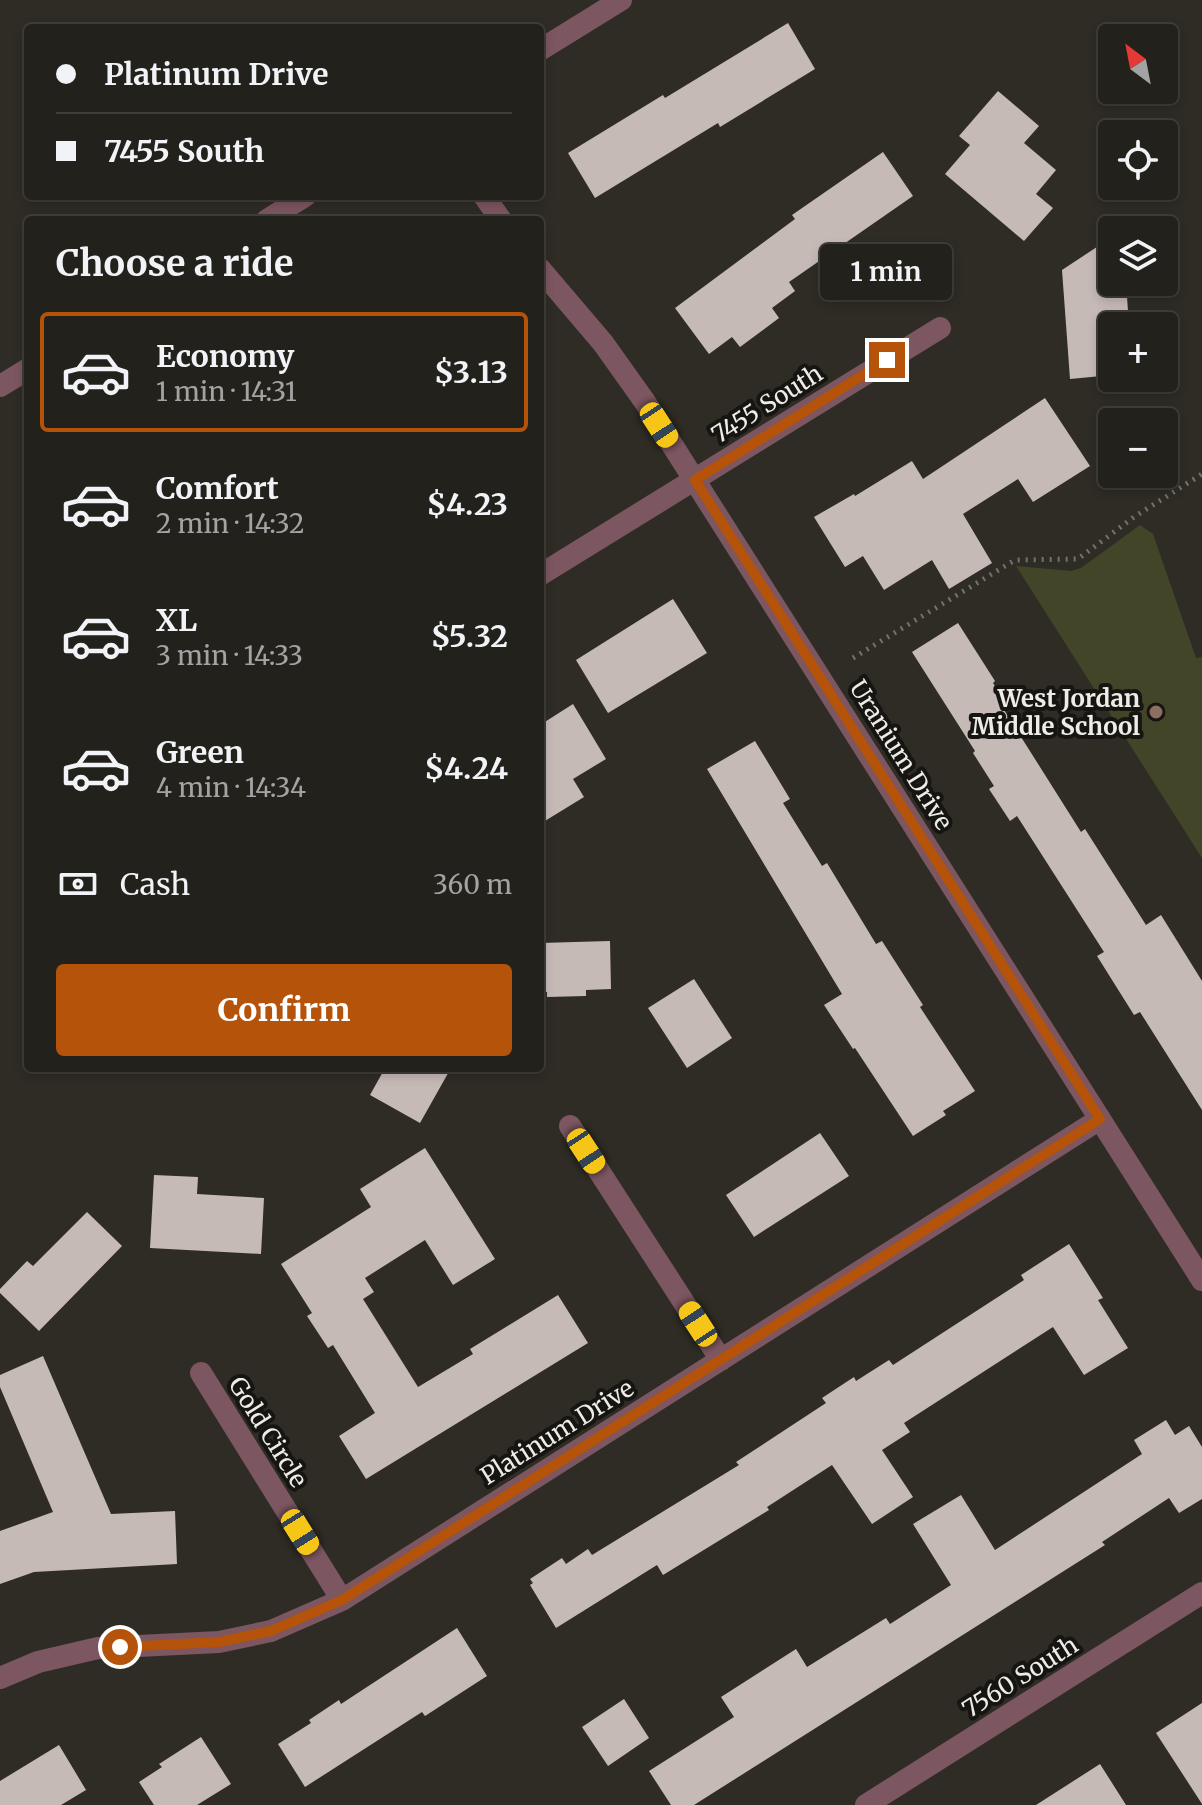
<!DOCTYPE html>
<meta charset="utf-8">
<style>
:root{--surface:#23211c;--page:#2f2e29;--text:#f1f3f6;--muted:#a3a3a3;--line:#403e3b;--accent:#b45309}
body{margin:0;font-family:Merriweather,serif;background:var(--page);color:var(--text);height:100vh;display:flex;flex-direction:column;font-size:30px;white-space:nowrap}
*{box-sizing:border-box;margin:0}
p{font-size:26px;color:var(--muted)}
.icon{flex:none;width:44px;height:44px;fill:none;stroke:currentColor;stroke-width:2;stroke-linecap:round;stroke-linejoin:round}
.map{position:relative;flex:1;overflow:hidden}
.sheet{position:absolute;left:24px;top:216px;width:520px;height:856px;display:flex;flex-direction:column;background:var(--surface);border-radius:8px;box-shadow:0 4px 12px #0003,0 0 0 2px var(--line)}
.sheet>*{flex:none}
.hud{position:absolute;left:24px;top:24px;width:520px;height:176px;border-radius:8px;box-shadow:0 4px 12px #0003,0 0 0 2px var(--line);display:grid;align-content:center;height:176px;padding:0 32px;background:var(--surface)}
.needle{width:52px;rotate:328deg}
.tools{position:absolute;left:1098px;top:24px;display:grid;gap:16px}
.tools a{display:grid;place-items:center;width:80px;height:80px;border-radius:8px;background:var(--surface);box-shadow:0 4px 12px #0003,0 0 0 2px var(--line);font-size:40px}
.end{position:absolute;width:36px;height:36px;margin:-18px;border:10px solid #b45309;background:#fff;box-shadow:0 0 0 4px #fff}
.from{border-radius:50%}
.bubble{position:absolute;height:56px;border-radius:8px;background:var(--surface);box-shadow:0 4px 12px #0003,0 0 0 2px var(--line);font-size:26px;font-weight:700;line-height:56px;text-align:center}
.car{position:absolute;width:24px;height:48px;margin:-24px -12px;border-radius:10px;box-shadow:0 0 6px 2px #0007;background:linear-gradient(#f5c518 24%,#345 0 40%,#f5c518 0 76%,#345 0 86%,#f5c518 0)}
.hud b{display:flex;align-items:center;gap:28px;height:76px;font-size:30px}
.hud b+b{border-top:2px solid var(--line)}
.hud i{width:20px;height:20px;background:var(--text)}
ul{padding:0;list-style:none}
li{display:flex;align-items:center;gap:24px;height:120px;margin:0 16px 12px;padding:0 16px;border:4px solid transparent;border-radius:8px}
li div{flex:1}
li b{display:block;font-size:30px}
li em{font-style:normal;font-weight:700}
li.active{border-color:var(--accent)}
li>.icon{width:72px;height:72px;stroke-width:1.5}
h2{padding:0 32px;font-size:36px;line-height:96px}
.pay{display:flex;align-items:center;gap:20px;height:88px;padding:0 32px;font-size:30px}
.pay p{margin-inline-start:auto}
.cta{display:flex;gap:16px;margin-top:auto;padding:16px 32px}
.cta a{flex:1;height:92px;border-radius:8px;background:var(--accent);color:#fff;font-size:32px;font-weight:700;line-height:92px;text-align:center}
.map>svg:first-child{display:block}
</style>
<div class="map">
<svg width="1202" height="1805" viewBox="0 0 1202 1805">
<rect width="100%" height="100%" fill="#2f2c25"/>
<path fill="#424528" d="M1140 525 1153 534 1196 658 1202 657V858L1016 566 1071 571 1081 568Z"/>
<path fill="#c6bab7" d="M788 23 815 69 720 127 718 123 595 198 568 153 663 95 665 98Z
M998 91 1039 126 1024 143 1056 170 1036 194 1053 208 1024 241 945 174 970 145 959 136Z
M883 152 913 196 789 282 795 291 772 308 779 318 740 347 732 337 709 354 675 308 795 219 792 215Z
M1112 237V282H1126L1129 326H1112V375L1070 379 1062 270Z
M1045 398 1090 466 1033 502 1018 479 963 514 992 563 949 589 932 560 884 590 863 556 845 567 814 517 854 494 855 496 912 461 923 479Z
M673 599 707 653 608 713 576 660Z
M958 623 995 681 993 683 1003 699 999 702 1081 832 1085 829 1146 925 1161 915 1202 981V1110L1140 1012 1134 1015 1097 956 1104 952 1017 816 1010 821 989 789 994 786 973 753 975 751 912 652Z
M573 704 606 759 573 779 584 797 540 824V725Z
M755 741 790 799 783 803 822 866 827 863 876 944 882 941 923 1005 920 1007 975 1091 943 1111 946 1115 913 1136 855 1048 853 1049 824 1005 842 994 707 769Z
M610 941 611 989 586 990V996L547 997V992H540V943Z
M694 979 732 1038 687 1068 648 1008Z
M385 1068H451L420 1123 370 1095Z
M820 1133 849 1176 754 1237 726 1195Z
M425 1148 495 1259 453 1285 425 1240 365 1278 374 1292 363 1299 418 1387 473 1354 470 1349 558 1295 588 1343 366 1479 339 1436 375 1413 333 1345 328 1348 307 1316 312 1313 281 1264 371 1207 360 1189Z
M154 1175 198 1177 197 1194 264 1198 261 1254 150 1248Z
M87 1212 122 1246 39 1331 0 1293V1289L27 1261 33 1266Z
M1069 1244 1103 1298 1098 1300 1128 1348 1084 1375 1053 1327 904 1423 910 1432 882 1450 913 1497 872 1524 832 1465 767 1507 769 1510 663 1575 657 1565 556 1628 530 1585 533 1583 530 1579 562 1558 566 1564 588 1549 592 1555 739 1465 736 1462 826 1403 822 1398 854 1377 856 1381 889 1360 893 1365 1024 1280 1021 1275Z
M43 1356 111 1514 175 1511 177 1564 34 1572 0 1584V1531L53 1512 0 1387V1375Z
M1166 1420 1175 1435 1189 1426 1202 1447V1499L1179 1513 1169 1498 1102 1542 1105 1545 694 1805H671L649 1771 734 1717 721 1697 796 1649 807 1667 886 1618 890 1624 951 1585 913 1524 961 1495 995 1550 1142 1454 1134 1440Z
M457 1628 487 1676 425 1716 422 1712 305 1787 278 1744 311 1723 309 1720 339 1700 341 1704Z
M624 1699 649 1738 608 1766 582 1727Z
M1202 1703V1804L1156 1733Z
M201 1737 231 1784 197 1805H154L139 1782 162 1767 159 1764Z
M59 1745 86 1790 61 1805H0V1781Z
M1100 1764 1126 1805H1036Z"/>
<g fill="none" stroke-linecap="round" stroke-linejoin="round">
<path stroke="#74726c" stroke-width="5" stroke-dasharray="2 6" stroke-linecap="butt" d="M853 658 1015 560 1078 559 1134 517 1202 474"/>
<path stroke="#7c5660" stroke-width="22" d="M540 50 621 0
M484 196 501 220
M267 220 305 196
M540 269 603 343 645 402 1202 1280
M0 386 28 369
M540 575 940 328
M570 1126 721 1360
M201 1373 342 1600
M0 1678 38 1662 98 1648 219 1642 271 1631 342 1600 1100 1119
M866 1805 1202 1593"/>
</g>
<g fill="none" stroke-linecap="round" stroke-linejoin="round">
<path stroke="#b45309" stroke-width="10" d="M120 1647 219 1642 271 1631 342 1600 1100 1119 695 480 887 360"/>
</g>
<circle fill="#8d6e63" stroke="#161511" stroke-width="3" cx="1156" cy="712" r="8"/>
<g text-anchor="middle" dominant-baseline="central" stroke-width="8" stroke-linejoin="round" paint-order="stroke">
<g font-size="24" fill="#edece7" stroke="#161511">
<text transform="translate(767 404) rotate(-32)">7455 South</text>
<text transform="translate(901 755) rotate(58)">Uranium Drive</text>
<text transform="translate(268 1432) rotate(58)">Gold Circle</text>
<text transform="translate(557 1432) rotate(-32)">Platinum Drive</text>
<text transform="translate(1020 1677) rotate(-32)">7560 South</text>
</g>
<g font-size="24" font-weight="bold" fill="#edece7" stroke="#161511" text-anchor="end">
<text x="1140" y="698">West Jordan<tspan x="1140" dy="28">Middle School</tspan></text>
</g>
</g>
</svg>
<div class="tools">
<a><svg class="needle" viewBox="-14 -14 28 28"><path d="M0-13l5 13h-10z" fill="#e53935"/><path d="M0 13l5-13h-10z" fill="#a3a3a3"/></svg></a>
<a><svg class="icon" aria-label="locate" viewBox="0 0 24 24"><circle cx="12" cy="12" r="6"/><path d="M12 2v4M12 18v4M2 12h4M18 12h4"/></svg></a>
<a><svg class="icon" aria-label="layers" viewBox="0 0 24 24"><path d="M12 4l9 5-9 5-9-5zM3 14l9 5 9-5"/></svg></a>
<a>+</a>
<a>−</a>
</div>
<i class="end from" style="left:120px;top:1647px"></i>
<i class="end" style="left:887px;top:360px"></i>
<div class="bubble" style="left:820px;top:244px;width:132px">1 min</div>
<i class="car" style="left:659px;top:425px;rotate:147deg"></i>
<i class="car" style="left:586px;top:1151px;rotate:147deg"></i>
<i class="car" style="left:698px;top:1324px;rotate:327deg"></i>
<i class="car" style="left:300px;top:1532px;rotate:148deg"></i>
<div class="hud">
<b><i class="from"></i>Platinum Drive</b>
<b><i></i>7455 South</b>
</div>
<section class="sheet">
<h2>Choose a ride</h2>
<ul>
<li class="active"><svg class="icon" aria-label="car" viewBox="0 0 24 24"><path d="M5 17H2v-5l4-1 3-4h7l3 4 3 1v5h-3M9 17h6M6 11h13"/><circle cx="7" cy="17" r="2"/><circle cx="17" cy="17" r="2"/></svg><div><b>Economy</b><p>1 min · 14:31</p></div><em>$3.13</em></li>
<li><svg class="icon" aria-label="car" viewBox="0 0 24 24"><path d="M5 17H2v-5l4-1 3-4h7l3 4 3 1v5h-3M9 17h6M6 11h13"/><circle cx="7" cy="17" r="2"/><circle cx="17" cy="17" r="2"/></svg><div><b>Comfort</b><p>2 min · 14:32</p></div><em>$4.23</em></li>
<li><svg class="icon" aria-label="car" viewBox="0 0 24 24"><path d="M5 17H2v-5l4-1 3-4h7l3 4 3 1v5h-3M9 17h6M6 11h13"/><circle cx="7" cy="17" r="2"/><circle cx="17" cy="17" r="2"/></svg><div><b>XL</b><p>3 min · 14:33</p></div><em>$5.32</em></li>
<li><svg class="icon" aria-label="car" viewBox="0 0 24 24"><path d="M5 17H2v-5l4-1 3-4h7l3 4 3 1v5h-3M9 17h6M6 11h13"/><circle cx="7" cy="17" r="2"/><circle cx="17" cy="17" r="2"/></svg><div><b>Green</b><p>4 min · 14:34</p></div><em>$4.24</em></li>
</ul>
<div class="pay"><svg class="icon" aria-label="cash" viewBox="0 0 24 24"><path d="M3 7h18v10H3z"/><circle cx="12" cy="12" r="2"/></svg>Cash<p>360 m</p></div>
<div class="cta"><a>Confirm</a></div>
</section>
</div>
